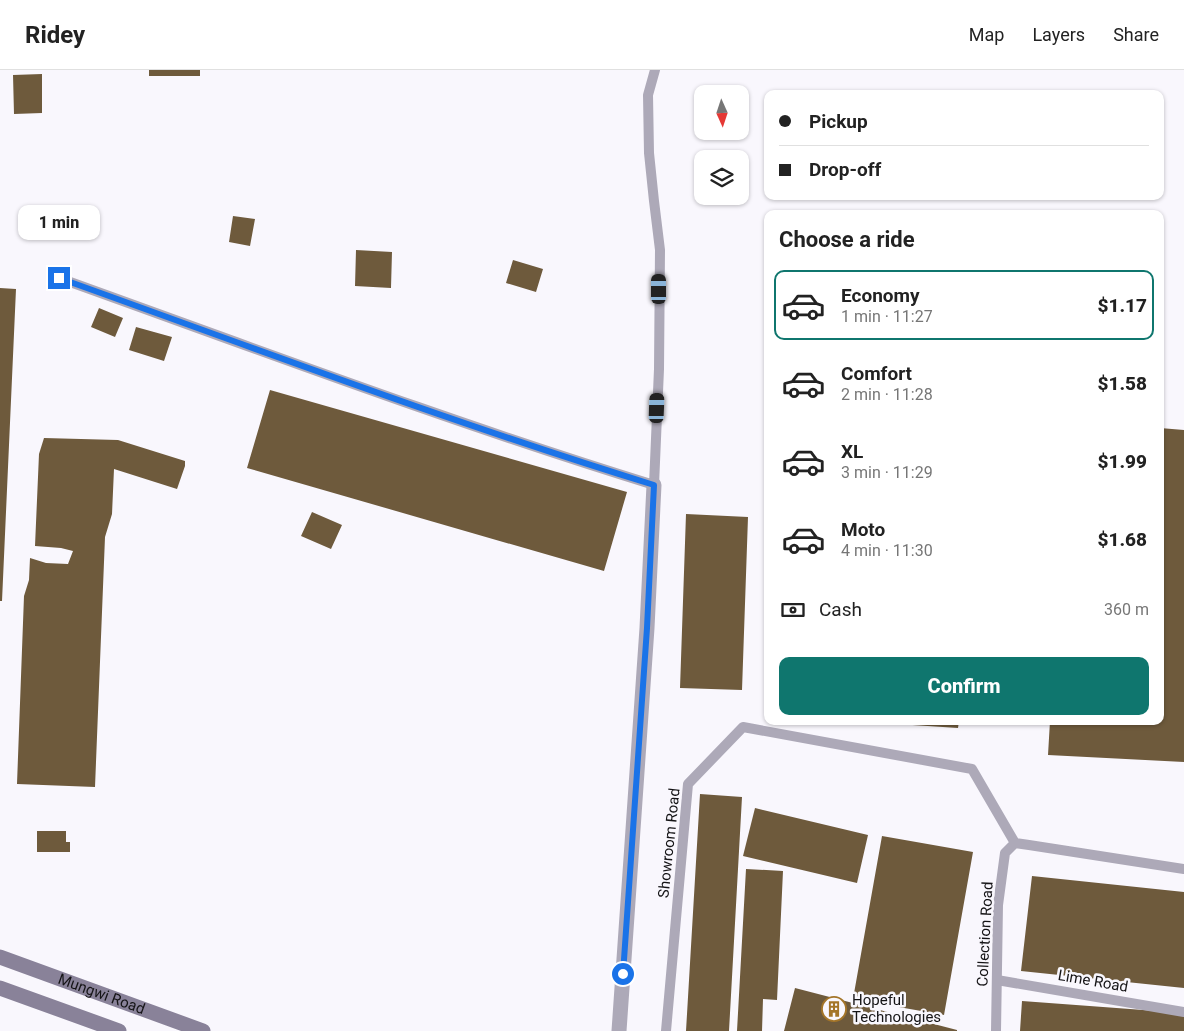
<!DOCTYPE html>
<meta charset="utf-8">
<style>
:root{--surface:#fff;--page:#f2f2f2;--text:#222;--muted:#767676;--line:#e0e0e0;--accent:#0f766e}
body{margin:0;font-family:Roboto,sans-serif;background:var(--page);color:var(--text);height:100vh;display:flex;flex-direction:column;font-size:19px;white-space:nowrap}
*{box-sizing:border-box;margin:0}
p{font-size:16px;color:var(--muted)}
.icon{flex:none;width:28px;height:28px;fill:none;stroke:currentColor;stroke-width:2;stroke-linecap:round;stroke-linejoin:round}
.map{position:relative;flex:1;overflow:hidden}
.side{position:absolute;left:764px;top:140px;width:400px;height:515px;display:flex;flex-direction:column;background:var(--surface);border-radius:10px;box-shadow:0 1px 4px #0004}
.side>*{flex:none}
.guide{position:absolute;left:764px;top:20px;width:400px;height:110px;border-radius:10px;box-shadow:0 1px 4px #0004;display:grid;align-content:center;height:110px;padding:0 15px;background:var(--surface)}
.needle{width:32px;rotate:177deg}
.buttons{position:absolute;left:694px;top:15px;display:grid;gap:10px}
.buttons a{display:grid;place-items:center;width:55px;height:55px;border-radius:10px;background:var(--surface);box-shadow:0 1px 4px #0004;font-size:25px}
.end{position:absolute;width:22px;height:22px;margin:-11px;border:6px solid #1a73e8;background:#fff;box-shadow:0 0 0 2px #fff}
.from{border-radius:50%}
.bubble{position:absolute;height:35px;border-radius:10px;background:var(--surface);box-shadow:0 1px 4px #0004;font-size:16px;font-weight:800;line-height:35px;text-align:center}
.car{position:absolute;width:15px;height:30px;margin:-15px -8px;border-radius:6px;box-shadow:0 0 4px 1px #0007;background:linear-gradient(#222 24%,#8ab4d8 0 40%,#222 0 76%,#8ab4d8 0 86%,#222 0)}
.guide b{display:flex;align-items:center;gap:18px;height:48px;font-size:19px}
.guide b+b{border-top:1px solid var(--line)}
.guide i{width:12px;height:12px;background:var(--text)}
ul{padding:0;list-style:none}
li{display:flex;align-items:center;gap:15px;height:70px;margin:0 10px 8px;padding:0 5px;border:2px solid transparent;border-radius:10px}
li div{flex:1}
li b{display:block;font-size:19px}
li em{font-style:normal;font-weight:800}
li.active{border-color:var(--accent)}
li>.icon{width:45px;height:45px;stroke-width:1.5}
h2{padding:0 15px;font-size:22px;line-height:60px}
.pay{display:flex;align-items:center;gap:12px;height:55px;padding:0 15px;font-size:19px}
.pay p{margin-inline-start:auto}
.button{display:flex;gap:10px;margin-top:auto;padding:10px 15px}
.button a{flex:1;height:58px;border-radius:10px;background:var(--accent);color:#fff;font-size:20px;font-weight:800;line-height:58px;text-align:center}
header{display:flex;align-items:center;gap:30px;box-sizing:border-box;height:70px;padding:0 25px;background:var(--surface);border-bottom:1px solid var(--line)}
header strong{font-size:24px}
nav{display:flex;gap:28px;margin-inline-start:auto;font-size:18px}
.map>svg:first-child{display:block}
</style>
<header>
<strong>Ridey</strong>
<nav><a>Map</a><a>Layers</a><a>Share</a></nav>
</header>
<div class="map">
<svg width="1184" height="961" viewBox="0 0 1184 961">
<rect width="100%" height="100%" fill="#f9f7fd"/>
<path fill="#6e5a3c" d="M149 0H200V6H149Z
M42 4V43L14 44 13 5Z
M233 146 255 149 250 176 229 172Z
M356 180 392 182 391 218 355 216Z
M513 190 543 199 536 222 506 213Z
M0 218 16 219 2 531H0Z
M99 238 123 248 115 267 91 257Z
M136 257 172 267 164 291 129 280Z
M270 320 627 422 604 501 247 398Z
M1160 358 1184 360V692L1048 685 1050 651H1160Z
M44 368 118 370 185 391V396L177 419 114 399 112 444 105 467 95 717 17 714 24 526 29 510 30 488 46 493 68 494 73 481 61 478 35 476 39 384Z
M312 442 342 455 331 479 301 466Z
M686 444 748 447 742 620 680 618Z
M882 651H959L958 658 882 653Z
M700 724 742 727 729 961H686Z
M755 738 868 765 857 813 743 786Z
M37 761H66V772H70V782H37Z
M882 766 973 782 944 945 853 929Z
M746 799 783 801 777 930 763 929 762 961H737Z
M1032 806 1184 822V918L1021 901Z
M795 918 957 960V961H784Z
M1022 931 1184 943V961H1020Z"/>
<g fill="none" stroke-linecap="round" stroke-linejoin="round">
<path stroke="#ada9b8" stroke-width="10" d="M59 208C257 279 453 353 654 415L659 299 660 180 654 131 649 83 648 25 655 0
M1015 773 1029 775 1184 799
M997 910 1184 942
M666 961 688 714 743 657 972 699 1015 773
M996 961 998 835 1005 783 1015 773"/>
<path stroke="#ada9b8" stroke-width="15" d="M619 961 647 558 654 415"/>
<g stroke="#898299" stroke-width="15">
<path id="s1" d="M0 887 203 961"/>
<path d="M0 918 119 961"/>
</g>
</g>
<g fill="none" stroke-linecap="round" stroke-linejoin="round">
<path stroke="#1a73e8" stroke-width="6" d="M59 208C257 279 453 353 654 415L647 558 623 904"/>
</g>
<defs>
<symbol id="building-ring" viewBox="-11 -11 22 22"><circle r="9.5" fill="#f9f7fd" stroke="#a47529" stroke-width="1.5"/><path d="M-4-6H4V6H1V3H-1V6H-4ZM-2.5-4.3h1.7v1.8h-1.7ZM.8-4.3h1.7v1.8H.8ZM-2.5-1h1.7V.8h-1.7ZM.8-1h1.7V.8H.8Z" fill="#a47529"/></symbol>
</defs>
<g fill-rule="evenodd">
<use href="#building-ring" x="820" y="925" width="28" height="28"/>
</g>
<g text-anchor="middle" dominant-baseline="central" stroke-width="5" stroke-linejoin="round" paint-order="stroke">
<g font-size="15" fill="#151416" stroke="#f9f7fd">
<text transform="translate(669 773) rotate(-84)">Showroom Road</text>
<text transform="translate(985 864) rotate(-87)">Collection Road</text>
<text transform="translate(1093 911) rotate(10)">Lime Road</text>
<text stroke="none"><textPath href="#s1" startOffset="108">Mungwi Road</textPath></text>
</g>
<g font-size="15" fill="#151416" stroke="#f9f7fd" text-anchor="start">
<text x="852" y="930">Hopeful<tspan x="852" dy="17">Technologies</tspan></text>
</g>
</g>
</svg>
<div class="buttons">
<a><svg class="needle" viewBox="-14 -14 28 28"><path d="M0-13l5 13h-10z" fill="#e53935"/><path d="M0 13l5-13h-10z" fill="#767676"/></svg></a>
<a><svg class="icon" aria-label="layers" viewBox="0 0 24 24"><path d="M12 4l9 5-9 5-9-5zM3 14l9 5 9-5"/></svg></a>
</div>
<i class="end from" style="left:623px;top:904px"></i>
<i class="end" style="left:59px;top:208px"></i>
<div class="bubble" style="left:18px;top:135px;width:82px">1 min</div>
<i class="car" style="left:659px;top:219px;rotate:0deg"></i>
<i class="car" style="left:657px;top:338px;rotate:2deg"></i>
<div class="guide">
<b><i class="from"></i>Pickup</b>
<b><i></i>Drop-off</b>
</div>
<section class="side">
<h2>Choose a ride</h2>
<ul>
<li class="active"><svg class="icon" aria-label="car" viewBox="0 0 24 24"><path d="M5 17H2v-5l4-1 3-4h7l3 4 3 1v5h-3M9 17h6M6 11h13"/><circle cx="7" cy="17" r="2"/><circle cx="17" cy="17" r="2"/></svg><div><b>Economy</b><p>1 min · 11:27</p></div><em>$1.17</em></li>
<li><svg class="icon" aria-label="car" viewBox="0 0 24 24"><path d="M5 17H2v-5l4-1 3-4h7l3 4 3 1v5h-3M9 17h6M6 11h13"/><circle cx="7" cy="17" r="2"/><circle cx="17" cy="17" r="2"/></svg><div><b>Comfort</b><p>2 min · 11:28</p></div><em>$1.58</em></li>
<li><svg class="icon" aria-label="car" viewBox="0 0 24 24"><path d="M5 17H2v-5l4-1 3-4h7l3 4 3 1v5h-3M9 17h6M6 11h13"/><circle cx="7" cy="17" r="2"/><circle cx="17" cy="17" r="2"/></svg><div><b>XL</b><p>3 min · 11:29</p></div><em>$1.99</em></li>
<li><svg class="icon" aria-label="car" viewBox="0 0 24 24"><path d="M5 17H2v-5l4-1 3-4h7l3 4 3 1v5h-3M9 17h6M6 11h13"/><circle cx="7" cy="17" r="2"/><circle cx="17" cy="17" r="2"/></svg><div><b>Moto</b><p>4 min · 11:30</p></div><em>$1.68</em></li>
</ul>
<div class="pay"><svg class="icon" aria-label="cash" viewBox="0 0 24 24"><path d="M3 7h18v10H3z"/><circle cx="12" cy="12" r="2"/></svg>Cash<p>360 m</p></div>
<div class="button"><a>Confirm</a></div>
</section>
</div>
